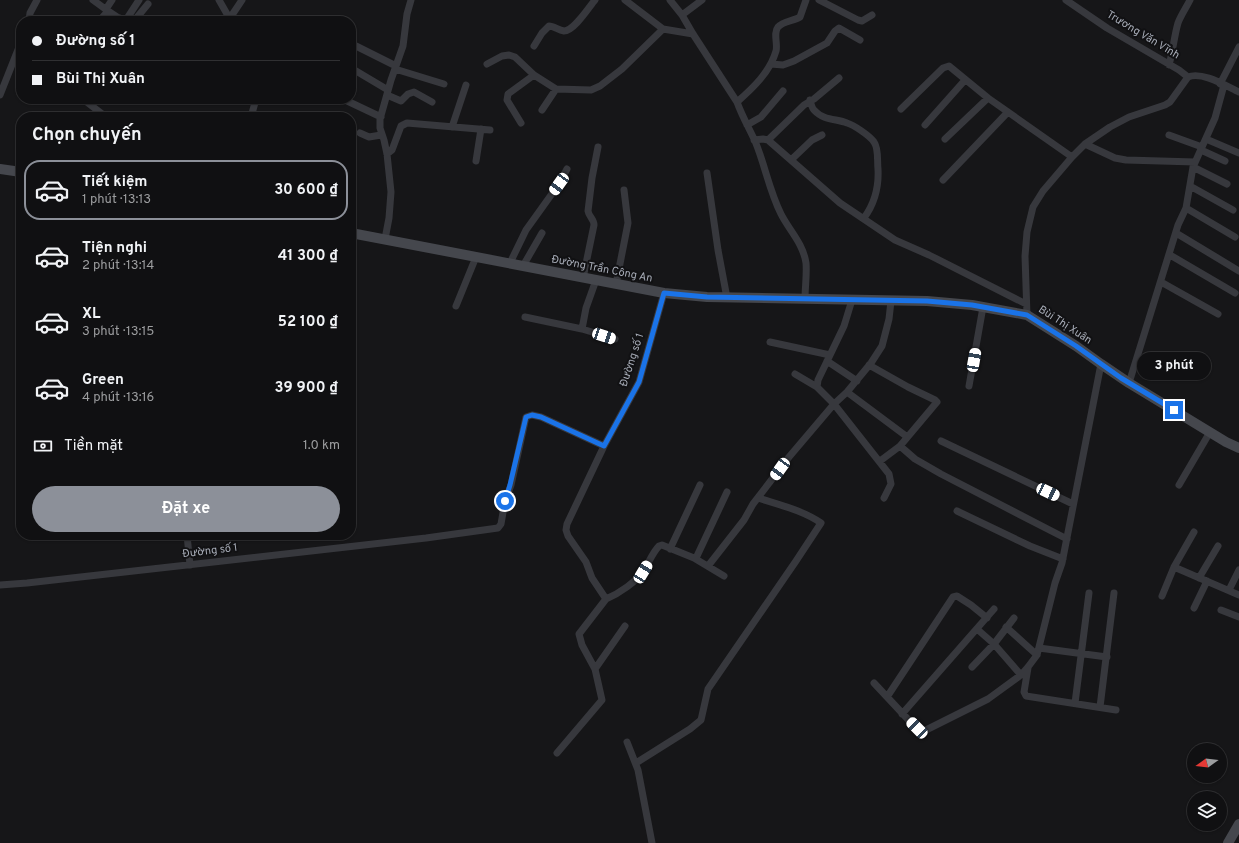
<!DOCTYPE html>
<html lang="vi">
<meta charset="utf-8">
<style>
:root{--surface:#101012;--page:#1e1e20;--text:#f1f3f6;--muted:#9c9d9f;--line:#303032;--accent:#8c9099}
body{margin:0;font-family:Overpass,sans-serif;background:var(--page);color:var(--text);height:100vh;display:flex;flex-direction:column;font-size:15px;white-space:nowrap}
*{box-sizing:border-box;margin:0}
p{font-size:13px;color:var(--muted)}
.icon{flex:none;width:22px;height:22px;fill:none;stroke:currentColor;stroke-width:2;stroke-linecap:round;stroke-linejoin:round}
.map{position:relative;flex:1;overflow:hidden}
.drawer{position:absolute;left:16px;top:112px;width:340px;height:428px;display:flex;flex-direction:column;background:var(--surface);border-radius:16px;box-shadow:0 1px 3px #0004,0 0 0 1px var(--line)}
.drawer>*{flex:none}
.guide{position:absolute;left:16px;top:16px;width:340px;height:88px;border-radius:16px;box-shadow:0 1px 3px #0004,0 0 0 1px var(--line);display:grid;align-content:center;height:88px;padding:0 16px;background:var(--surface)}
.needle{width:26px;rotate:255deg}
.tools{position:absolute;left:1187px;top:743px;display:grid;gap:8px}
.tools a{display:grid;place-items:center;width:40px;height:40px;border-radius:50%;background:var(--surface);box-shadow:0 1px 3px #0004,0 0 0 1px var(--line);font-size:20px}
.end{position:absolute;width:18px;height:18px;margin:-9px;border:5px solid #1a73e8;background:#fff;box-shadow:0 0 0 2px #fff}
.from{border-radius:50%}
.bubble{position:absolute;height:28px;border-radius:14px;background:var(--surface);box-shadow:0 1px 3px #0004,0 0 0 1px var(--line);font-size:13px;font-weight:700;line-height:28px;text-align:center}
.car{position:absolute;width:12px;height:24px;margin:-12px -6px;border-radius:5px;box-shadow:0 0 3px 1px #0007;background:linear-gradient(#fff 24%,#345 0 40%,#fff 0 76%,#345 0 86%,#fff 0)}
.guide b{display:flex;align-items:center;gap:14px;height:38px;font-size:15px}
.guide b+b{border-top:1px solid var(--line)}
.guide i{width:10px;height:10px;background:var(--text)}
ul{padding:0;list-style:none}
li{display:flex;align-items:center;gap:12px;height:60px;margin:0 8px 6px;padding:0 8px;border:2px solid transparent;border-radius:16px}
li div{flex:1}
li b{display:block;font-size:15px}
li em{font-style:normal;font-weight:700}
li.active{border-color:var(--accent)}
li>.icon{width:36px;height:36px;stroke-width:1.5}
h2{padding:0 16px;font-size:18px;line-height:48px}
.pay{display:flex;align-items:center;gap:10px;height:44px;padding:0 16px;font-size:15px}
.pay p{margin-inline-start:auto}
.button{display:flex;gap:8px;margin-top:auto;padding:8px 16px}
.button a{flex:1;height:46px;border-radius:24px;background:var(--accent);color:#fff;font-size:16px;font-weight:700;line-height:46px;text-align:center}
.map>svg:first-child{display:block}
</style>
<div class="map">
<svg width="1239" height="843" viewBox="0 0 1239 843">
<rect width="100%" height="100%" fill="#161618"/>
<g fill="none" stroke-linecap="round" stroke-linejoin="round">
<path stroke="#37383d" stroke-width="7" d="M93 0 108 11 99 21
M219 0 231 21
M625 0 663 29 693 34
M670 0 682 15 693 34 737 102C742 116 749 128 755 141 765 165 769 190 781 214 789 230 803 243 806 263 807 274 805 288 805 299
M819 0 858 20 862 21 872 15
M1066 0 1107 28 1179 70 1188 77
M106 9 112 0
M108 11 117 17 128 21
M682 15 702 0
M126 20 139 0
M29 21 30 13 37 0
M134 21 148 4
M224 21 230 18 242 0
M356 46 396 66
M534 46 542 33 549 26C554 26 558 30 564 31 574 31 589 7 595 0
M487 64 502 56 509 55 515 57 534 75 556 89 591 90 600 86 622 69 663 29
M771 64 783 65 794 61 827 43 835 31 839 28 860 40
M1169 65C1173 51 1174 37 1178 23 1181 15 1186 8 1190 0
M351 68 388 90
M395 69 444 84
M1220 84 1239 47
M0 95 21 42
M387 95 401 101 408 94 414 92 432 102
M83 99 106 117
M343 99 381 117
M810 100C811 104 812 109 815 111 823 120 837 119 847 123 854 125 870 136 874 142 879 149 877 161 878 169 879 188 875 203 864 218
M737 102C753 88 770 72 776 51 778 44 773 33 778 27 783 21 794 21 800 17L806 0
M901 109 943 68 949 66 988 98 1072 157
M542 110 556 89
M251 117 256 99
M521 123 507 100 508 94 534 75
M747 125 761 117 783 91
M925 125 965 80
M452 127 466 85
M360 133 369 137 381 135
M1169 135 1202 147
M945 139 988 98
M1206 139 1239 153
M754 140 763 139 768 140 840 203 895 240 929 255 1026 304
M768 140 804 105 814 99 839 78
M1085 144 1115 158 1126 160 1195 162
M1201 150 1225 161
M387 154 392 150 401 126 407 123 490 130
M791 160 812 140 822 135
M476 161 481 129
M1193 167 1227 184
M707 173 718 250 727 298
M943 180 1008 112
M1190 186 1233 210
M1186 208 1235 237
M1176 233 1239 271
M385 239 389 218 391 192 387 154 384 140 380 128V119L391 80 403 46 407 14 411 0
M1170 255 1235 293
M510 263 526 230 559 184 567 169
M523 266 542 233
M583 278 594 225C594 219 589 217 588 211L592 178 598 147
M1161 282 1218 314
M616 284 628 223 624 190
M852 300 844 326 818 380 817 387 834 404 889 474 891 484 884 498
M456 306 476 257
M1027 315 1025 256 1027 232 1033 207 1043 191 1072 157 1085 144 1110 127 1129 117 1165 105 1170 102 1188 77C1202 71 1226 86 1239 92
M525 317 582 329 586 308 596 280
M582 329 615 339
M770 342 830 355
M827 361 857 381
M869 365 908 387 935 400 937 402 900 446 880 461
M795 374 817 387
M1129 383 1178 225 1186 208 1193 167 1215 118 1224 85
M969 386 983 307
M847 392 906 436
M941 441 1073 504
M900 446 915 459 941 474 1067 539
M1179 485 1210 432
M957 511 1030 546 1063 559
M187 535 190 565
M670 549 700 485
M694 558 724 576
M708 566 744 520 753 504 789 457 834 404 847 392 871 363 882 346 889 319 891 301
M1174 567 1239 595
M1199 578 1218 546
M0 585 27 583 426 538 498 528 501 524 505 501 511 485 526 417 532 415 541 417 604 446 639 382 664 293
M1229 590 1239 570
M1162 596 1174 567 1194 532
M606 599C620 593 636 582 644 570 649 562 653 552 659 546L662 545 694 558 697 556 727 492
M1194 608 1207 581
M1221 610 1239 617
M1014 618 994 644 1021 675
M1006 627 1037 655
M1039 648 1107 657
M972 667 994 644 977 629
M1028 668 1024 692 1026 696 1116 710
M595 669 625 626
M874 683 917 729 924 731 988 699 1021 675 1028 667 1037 655 1055 583 1062 563 1101 364
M887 697 953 597 957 596 971 605 987 618
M1075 703 1089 593
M1100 707 1114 593
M902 714 994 609
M627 742 638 770 652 843
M557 753 602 700 595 669 582 645 579 634 606 599 592 578 586 562 568 536 566 530 567 524 604 446
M636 763 690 729 701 720 708 689 796 561 821 523C802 510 779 505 758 498"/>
<path stroke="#45474d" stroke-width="10" d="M0 169 21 172
M351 233 664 293 707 297 927 301 972 305 1027 315 1076 346 1101 364 1129 383 1226 442 1239 448
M1228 843 1239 824"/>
</g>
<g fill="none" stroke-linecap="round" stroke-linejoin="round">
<path stroke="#1a73e8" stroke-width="5" d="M505 501 510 485 526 417 532 415 541 417 604 446 639 382 664 293 707 297 927 301 972 305 1027 315 1076 346 1121 378 1174 410"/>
</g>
<g text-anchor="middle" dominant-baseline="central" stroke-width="4" stroke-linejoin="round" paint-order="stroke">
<g font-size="11" fill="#a8adb8" stroke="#111113">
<text transform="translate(1143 35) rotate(31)">Trương Văn Vĩnh</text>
<text transform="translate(602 269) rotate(11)">Đường Trần Công An</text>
<text transform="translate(1065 325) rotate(33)">Bùi Thị Xuân</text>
<text transform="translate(632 360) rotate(-72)">Đường số 1</text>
<text transform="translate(210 551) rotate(-7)">Đường số 1</text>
</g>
</g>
</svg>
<div class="tools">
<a><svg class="needle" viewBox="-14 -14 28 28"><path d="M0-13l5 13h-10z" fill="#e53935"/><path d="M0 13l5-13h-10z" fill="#9c9d9f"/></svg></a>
<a><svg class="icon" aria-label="layers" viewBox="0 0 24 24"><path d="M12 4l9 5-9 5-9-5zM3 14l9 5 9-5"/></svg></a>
</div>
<i class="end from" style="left:505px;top:501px"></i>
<i class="end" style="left:1174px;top:410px"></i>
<div class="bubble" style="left:1137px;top:352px;width:74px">3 phút</div>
<i class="car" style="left:559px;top:184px;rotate:216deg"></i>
<i class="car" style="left:604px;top:336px;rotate:108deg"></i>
<i class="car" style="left:974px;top:360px;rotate:10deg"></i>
<i class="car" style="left:780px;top:469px;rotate:216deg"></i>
<i class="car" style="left:1048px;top:492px;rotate:115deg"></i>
<i class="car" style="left:643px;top:572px;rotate:31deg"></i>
<i class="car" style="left:917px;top:728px;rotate:315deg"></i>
<div class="guide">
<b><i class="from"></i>Đường số 1</b>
<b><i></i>Bùi Thị Xuân</b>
</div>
<section class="drawer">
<h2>Chọn chuyến</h2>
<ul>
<li class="active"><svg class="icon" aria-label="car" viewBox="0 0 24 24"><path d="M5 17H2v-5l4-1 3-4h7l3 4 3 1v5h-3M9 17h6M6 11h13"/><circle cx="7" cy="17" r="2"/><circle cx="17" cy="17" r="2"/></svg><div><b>Tiết kiệm</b><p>1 phút · 13:13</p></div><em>30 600 ₫</em></li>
<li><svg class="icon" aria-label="car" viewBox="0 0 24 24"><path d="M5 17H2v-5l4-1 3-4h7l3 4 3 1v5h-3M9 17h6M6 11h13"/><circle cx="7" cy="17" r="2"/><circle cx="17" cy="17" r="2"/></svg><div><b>Tiện nghi</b><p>2 phút · 13:14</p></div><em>41 300 ₫</em></li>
<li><svg class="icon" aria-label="car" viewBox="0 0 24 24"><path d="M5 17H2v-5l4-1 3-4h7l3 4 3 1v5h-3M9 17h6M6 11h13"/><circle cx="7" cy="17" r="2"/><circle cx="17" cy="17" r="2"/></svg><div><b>XL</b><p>3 phút · 13:15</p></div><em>52 100 ₫</em></li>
<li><svg class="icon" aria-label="car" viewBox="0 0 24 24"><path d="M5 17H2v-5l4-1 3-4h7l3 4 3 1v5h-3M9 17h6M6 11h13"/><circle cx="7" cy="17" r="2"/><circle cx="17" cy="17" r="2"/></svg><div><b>Green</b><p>4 phút · 13:16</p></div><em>39 900 ₫</em></li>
</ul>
<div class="pay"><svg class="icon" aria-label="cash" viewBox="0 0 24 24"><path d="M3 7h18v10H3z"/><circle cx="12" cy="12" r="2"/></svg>Tiền mặt<p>1.0 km</p></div>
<div class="button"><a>Đặt xe</a></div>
</section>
</div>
